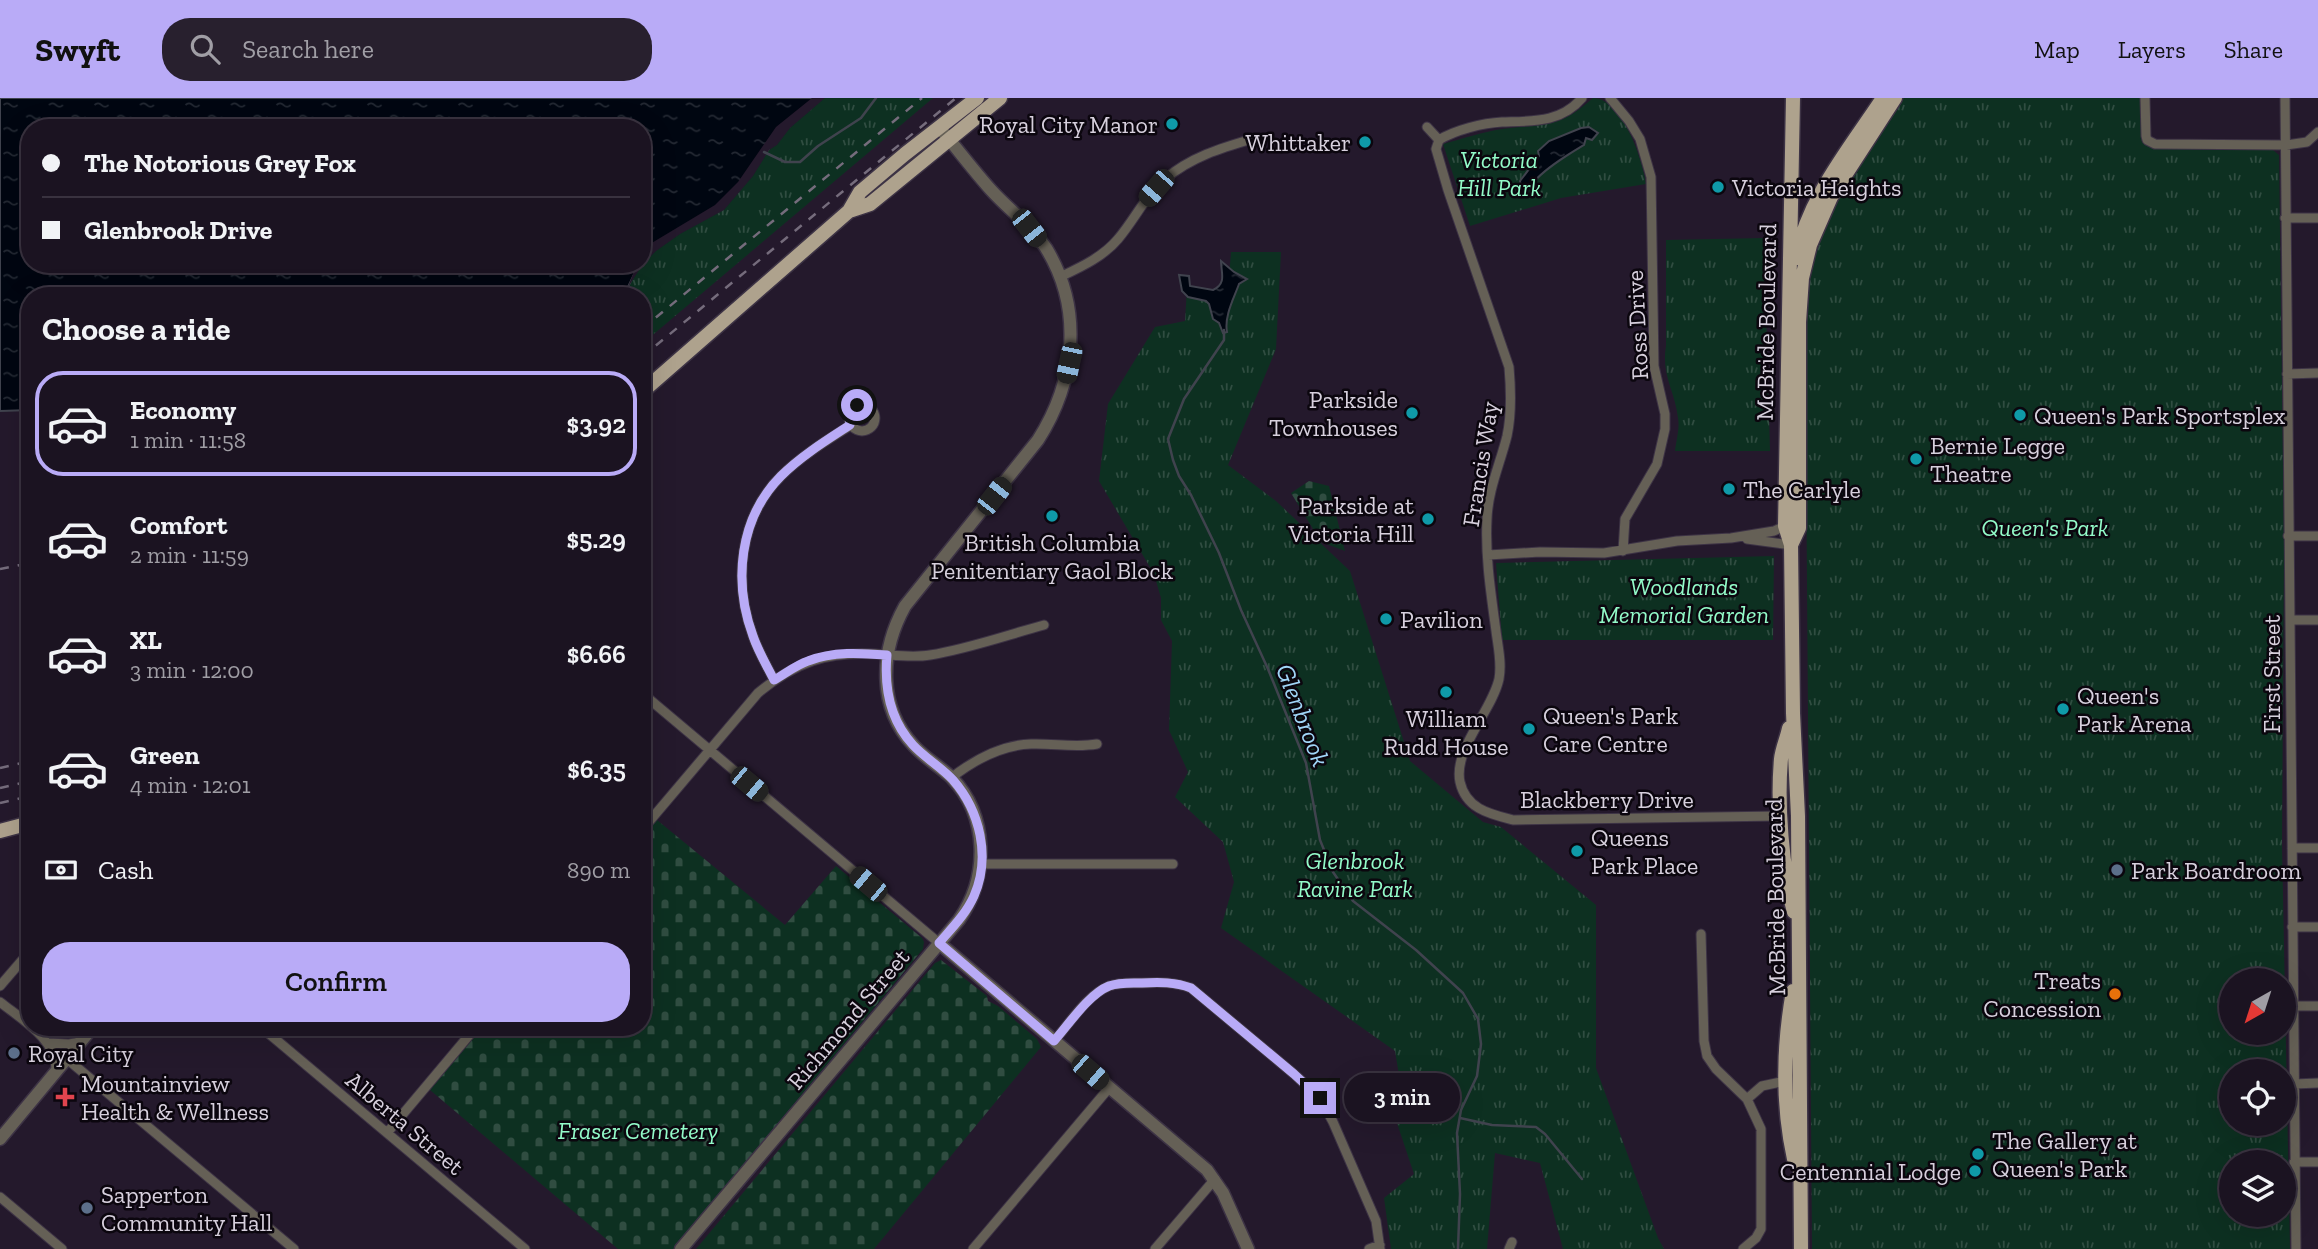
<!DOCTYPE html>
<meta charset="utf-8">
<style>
:root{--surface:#1b1321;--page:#28202e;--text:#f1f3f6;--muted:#a09ea5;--line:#39323f;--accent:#b9abf7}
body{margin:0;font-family:"Zilla Slab",serif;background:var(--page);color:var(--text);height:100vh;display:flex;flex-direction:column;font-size:26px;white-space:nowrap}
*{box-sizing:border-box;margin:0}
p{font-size:23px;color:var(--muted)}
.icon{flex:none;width:38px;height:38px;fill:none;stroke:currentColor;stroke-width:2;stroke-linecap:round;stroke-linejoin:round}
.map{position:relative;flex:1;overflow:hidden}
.drawer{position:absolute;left:21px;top:189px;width:630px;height:749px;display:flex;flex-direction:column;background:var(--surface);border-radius:28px;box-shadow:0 7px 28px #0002,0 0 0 2px var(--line)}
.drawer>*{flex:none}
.guide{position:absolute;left:21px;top:21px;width:630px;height:154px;border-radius:28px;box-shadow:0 7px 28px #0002,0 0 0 2px var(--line);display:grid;align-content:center;height:154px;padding:0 21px;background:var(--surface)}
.needle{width:46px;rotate:219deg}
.controls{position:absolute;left:2219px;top:870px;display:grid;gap:14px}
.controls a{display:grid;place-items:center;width:77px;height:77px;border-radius:50%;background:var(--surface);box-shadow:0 7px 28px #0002,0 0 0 2px var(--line);font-size:35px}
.end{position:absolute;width:32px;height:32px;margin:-16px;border:9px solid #b9abf7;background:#111;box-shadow:0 0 0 4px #111}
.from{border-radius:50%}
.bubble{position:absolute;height:49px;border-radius:24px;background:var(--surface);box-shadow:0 7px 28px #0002,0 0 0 2px var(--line);font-size:23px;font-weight:600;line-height:49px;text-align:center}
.car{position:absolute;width:21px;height:42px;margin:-21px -10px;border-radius:9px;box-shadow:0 0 5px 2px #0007;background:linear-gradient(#222 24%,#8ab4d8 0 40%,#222 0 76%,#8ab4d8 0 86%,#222 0)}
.guide b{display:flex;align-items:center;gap:24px;height:66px;font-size:26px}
.guide b+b{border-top:2px solid var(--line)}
.guide i{width:18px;height:18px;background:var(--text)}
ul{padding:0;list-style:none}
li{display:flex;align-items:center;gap:21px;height:105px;margin:0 14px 10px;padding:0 7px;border:4px solid transparent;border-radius:28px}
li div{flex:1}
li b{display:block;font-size:26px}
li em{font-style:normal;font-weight:600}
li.on{border-color:var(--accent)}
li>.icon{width:63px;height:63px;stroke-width:1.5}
h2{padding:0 21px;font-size:32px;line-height:84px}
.pay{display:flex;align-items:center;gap:18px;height:77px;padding:0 21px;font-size:26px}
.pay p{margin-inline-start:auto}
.cta{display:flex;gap:14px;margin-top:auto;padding:14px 21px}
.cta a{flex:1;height:80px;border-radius:28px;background:var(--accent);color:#111;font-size:28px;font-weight:600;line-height:80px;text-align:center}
header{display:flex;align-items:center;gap:42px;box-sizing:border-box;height:98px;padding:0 35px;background:var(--accent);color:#111}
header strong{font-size:33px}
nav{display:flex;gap:38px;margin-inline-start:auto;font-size:24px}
.search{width:490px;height:63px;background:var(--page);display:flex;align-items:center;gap:18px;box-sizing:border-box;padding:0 24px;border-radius:28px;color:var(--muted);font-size:26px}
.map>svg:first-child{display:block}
</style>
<header>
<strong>Swyft</strong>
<div class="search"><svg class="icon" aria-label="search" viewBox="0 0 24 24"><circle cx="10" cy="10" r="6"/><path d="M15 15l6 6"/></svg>Search here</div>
<nav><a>Map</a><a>Layers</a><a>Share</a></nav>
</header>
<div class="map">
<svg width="2318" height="1151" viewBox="0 0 2318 1151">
<defs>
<pattern id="cemetery-stones" width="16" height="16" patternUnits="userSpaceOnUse" patternTransform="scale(1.75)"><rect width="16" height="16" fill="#0d3021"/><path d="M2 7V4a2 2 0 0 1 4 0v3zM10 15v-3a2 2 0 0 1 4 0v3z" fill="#304d41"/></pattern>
<pattern id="park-tufts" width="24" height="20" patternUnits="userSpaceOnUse" patternTransform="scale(1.75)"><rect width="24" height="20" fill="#0d3021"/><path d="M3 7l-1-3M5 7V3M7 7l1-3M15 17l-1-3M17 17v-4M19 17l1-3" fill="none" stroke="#304d41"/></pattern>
<pattern id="water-ripples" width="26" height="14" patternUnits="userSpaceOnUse" patternTransform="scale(1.75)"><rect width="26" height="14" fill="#000611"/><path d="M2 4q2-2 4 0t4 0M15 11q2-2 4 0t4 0" fill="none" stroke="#242933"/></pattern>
</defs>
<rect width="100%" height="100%" fill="#24192c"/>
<path fill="url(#cemetery-stones)" d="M1309 383 1329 388 1345 453 1321 444 1291 395Z
M657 722 785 827 836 768 922 840 924 844 923 851 673 1151H618L430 992 483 929H642V739Z
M941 862 987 898 988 903 998 908 1037 941 1041 949 874 1151H696L935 865Z"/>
<path fill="url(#park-tufts)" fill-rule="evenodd" d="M821 0H933L642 246V198H620L642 166V162L787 27Z
M1593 0C1622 0 1643 62 1646 86L1561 100 1470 128 1443 46C1462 41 1482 34 1502 31 1545 25 1557 32 1593 0Z
M1903 0H2143L2145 45 2273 52 2279 57 2284 451 2282 747 2290 1151H1812L1805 219C1807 203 1806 186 1810 170 1823 106 1868 53 1903 0ZM2231 882H2284V934H2231ZM2231 973H2284V1026H2231ZM2231 1064H2284V1116H2231Z
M1764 140 1770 353H1675C1676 343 1680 330 1678 320 1675 293 1661 277 1666 248V142Z
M1231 154H1281L1276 251 1228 367 1276 403 1350 473 1410 663 1483 724 1501 729 1596 807V970L1658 1140 1664 1151H1563L1540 1065 1495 1055 1487 1151H1391L1384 1100 1414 1076 1393 1013 1404 1007 1395 953 1221 830 1234 784 1223 744 1175 699 1188 674 1169 632 1172 543 1161 522V500L1154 476 1099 383 1108 306 1155 229 1185 223 1187 190 1228 192Z
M1774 458 1773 542H1502L1496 465Z"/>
<path fill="url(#water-ripples)" stroke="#40434e" stroke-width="2" d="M0 0H821L787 27 734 97 679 133 642 162V30H30V166H639L628 189 620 198H30V312L0 313Z
M1589 29 1598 35 1592 42 1586 40 1584 47C1569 56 1537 75 1530 90H1521L1520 83 1539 58 1538 53 1549 43 1581 30Z
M1221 163 1234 174 1247 181 1239 186C1234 200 1224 218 1227 234L1223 235 1219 225 1213 221 1209 206 1206 203 1188 199 1182 193 1179 177 1189 178 1190 188 1213 192C1227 186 1221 174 1221 163Z"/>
<path fill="#24192c" d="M812 0H825L790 30 777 47 769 52 753 78 724 112 680 136 656 153 643 166 628 189 635 171V166H642V153L645 149 715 107 738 84 776 29Z"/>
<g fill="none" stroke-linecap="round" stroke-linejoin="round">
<path stroke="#40434e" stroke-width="2.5" d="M764 54 785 64H800L818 48 861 20 876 0
M1224 232V242L1184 301 1168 341 1173 362 1179 378 1191 397 1219 455 1241 512 1268 571 1306 665 1320 742 1333 774 1353 803 1416 852 1463 895 1478 921 1481 946 1477 978 1461 1012 1457 1035 1460 1096 1458 1151
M1460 1020 1492 1027 1536 1029 1545 1036 1582 1081"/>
<defs>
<path id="minor" d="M1610 0 1629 23 1640 41 1651 79 1654 268 1665 316V331L1657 366 1625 421 1623 453
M2145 0 2146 38 2147 42 2155 46 2286 47 2307 44 2318 34
M2285 0 2296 1151
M1427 29 1439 42
M1439 42 1436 51 1448 92 1509 269C1511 292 1512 315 1507 338 1500 366 1488 392 1487 421 1485 458 1491 496 1496 533 1498 549 1502 565 1499 581 1492 613 1453 651 1460 684 1466 711 1490 716 1513 722L1781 718
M1439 42C1455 32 1483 25 1502 24 1532 23 1561 25 1582 0
M2285 120H2318
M1060 179C1081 169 1103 159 1118 141 1135 121 1145 98 1165 81 1191 59 1221 50 1252 41
M2287 276 2318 275
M849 320a13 13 0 1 1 26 0a13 13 0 1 1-26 0Z
M2288 438H2318
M1747 441 1791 447
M1488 457 1540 454 1604 455 1677 443 1731 440 1774 433 1785 428
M2290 522H2318
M774 582C767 568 758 553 753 538 733 484 739 420 781 378 801 358 827 342 851 327
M642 595 939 845
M951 680C974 662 1001 647 1031 646 1053 645 1075 650 1097 646
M642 732 758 595C795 564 828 553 876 556 894 557 912 560 930 557 968 551 1007 537 1044 527
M2292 750H2318
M982 766H1173
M2292 829H2318
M1701 836 1704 943 1707 958 1716 971 1747 1001 1761 1031V1131L1756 1140 1743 1151
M0 888 30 853
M0 904C21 921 58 942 56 973
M2293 908H2318
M261 929 525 1151
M1054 943C1070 925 1087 897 1109 888 1120 884 1131 885 1142 885 1160 884 1175 884 1191 890L1294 976 1320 1000 1333 1024 1376 1123 1380 1151
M48 945 69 946 81 944
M67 961 294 1151
M2294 986 2318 985
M1747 1001 1762 988 1785 983
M387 1035 476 929
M2294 1064H2318
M0 1099 62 1151
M973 1151 1109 990
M1155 1151 1215 1081
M1369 1151 1380 1147
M1509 1151 1512 1144"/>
<path id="tertiary" d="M939 845 1207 1072 1223 1095 1248 1151
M0 1041 93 929
M681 1151 959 822C989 779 989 718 951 679 939 668 925 660 914 648 877 609 880 553 905 508L1038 342C1075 284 1084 212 1046 150 1031 127 1009 112 991 92 974 73 959 53 943 34"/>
<path id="primary" d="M1793 0 1785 428 1791 447 1793 615 1798 718 1801 1151
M849 113 870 106 1000 0
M1796 160C1808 100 1850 50 1883 0
M642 294 849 113 860 94 905 56 977 0
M1791 447 1799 430V224L1802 180 1810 147 1831 99 1895 0
M1789 630C1787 640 1782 651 1781 661 1777 706 1782 771 1794 814
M0 733 30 725
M1793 893C1783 949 1782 1006 1794 1061"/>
</defs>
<use href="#minor" stroke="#3d3345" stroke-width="11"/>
<use href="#tertiary" stroke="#3d3345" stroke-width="15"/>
<use href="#primary" stroke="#3d3345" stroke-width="17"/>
<use href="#minor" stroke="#656056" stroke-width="9"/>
<use href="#tertiary" stroke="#656056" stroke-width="12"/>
<use href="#primary" stroke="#aea28d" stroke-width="14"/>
<path stroke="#756c7c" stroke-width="2.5" stroke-dasharray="9 9" stroke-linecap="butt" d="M642 231 922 0
M642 259 956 0
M0 471 30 465
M0 670 30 663
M0 690 30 683
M0 705 30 698"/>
</g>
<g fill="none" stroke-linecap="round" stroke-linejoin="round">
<path stroke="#b9abf7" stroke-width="9" d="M857 307 849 316 850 327C827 342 801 358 781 378 739 420 733 484 753 538 758 553 767 568 774 582 785 576 796 567 808 563 833 553 861 555 887 557 884 590 890 622 913 647 925 660 941 669 953 682 980 713 991 759 974 798 966 816 952 830 939 845L1054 943C1069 926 1089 896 1109 888 1120 884 1131 885 1142 885 1160 884 1175 884 1191 890L1294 976 1320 1000"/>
</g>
<g fill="#0f9aa8" stroke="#0b060e" stroke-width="2.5">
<circle cx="1172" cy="26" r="7"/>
<circle cx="1365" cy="44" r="7"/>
<circle cx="1718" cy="89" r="7"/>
<circle cx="1412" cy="315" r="7"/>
<circle cx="2020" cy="317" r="7"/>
<circle cx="1916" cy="361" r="7"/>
<circle cx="1729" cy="391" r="7"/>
<circle cx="1052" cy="418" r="7"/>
<circle cx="1428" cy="421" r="7"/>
<circle cx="1386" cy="521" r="7"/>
<circle cx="1446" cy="594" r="7"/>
<circle cx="2063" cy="611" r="7"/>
<circle cx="1529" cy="631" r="7"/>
<circle cx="1577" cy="753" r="7"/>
<circle cx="1978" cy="1056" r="7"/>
<circle cx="1975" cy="1073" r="7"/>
</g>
<g fill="#5c6f8a" stroke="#0b060e" stroke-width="2.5">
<circle cx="2117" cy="772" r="7"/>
<circle cx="14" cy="955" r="7"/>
<circle cx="87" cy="1110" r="7"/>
</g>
<circle fill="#e8710a" stroke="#0b060e" stroke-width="2.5" cx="2115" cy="896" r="7"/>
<path fill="#e0444e" stroke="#0b060e" stroke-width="2.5" d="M61.5 988.5h7v7h7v7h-7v7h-7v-7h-7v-7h7z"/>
<g text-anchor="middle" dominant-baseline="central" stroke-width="5" stroke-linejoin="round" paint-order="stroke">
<g font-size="24" fill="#d7d0dd" stroke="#0b060e" text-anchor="start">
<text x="1158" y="26" text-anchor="end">Royal City Manor</text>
<text x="1351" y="44" text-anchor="end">Whittaker</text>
<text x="1732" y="89">Victoria Heights</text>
<text x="1398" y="301" text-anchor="end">Parkside<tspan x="1398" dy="28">Townhouses</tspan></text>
<text x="2034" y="317">Queen's Park Sportsplex</text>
<text x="1930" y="347">Bernie Legge<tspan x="1930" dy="28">Theatre</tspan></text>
<text x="1743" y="391">The Carlyle</text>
<text x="1414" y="407" text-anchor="end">Parkside at<tspan x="1414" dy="28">Victoria Hill</tspan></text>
<text x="1052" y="444" text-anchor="middle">British Columbia<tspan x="1052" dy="28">Penitentiary Gaol Block</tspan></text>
<text x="1400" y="521">Pavilion</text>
<text x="2077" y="597">Queen's<tspan x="2077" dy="28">Park Arena</tspan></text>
<text x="1543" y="617">Queen's Park<tspan x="1543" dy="28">Care Centre</tspan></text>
<text x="1446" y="620" text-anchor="middle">William<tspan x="1446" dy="28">Rudd House</tspan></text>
<text x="1591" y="739">Queens<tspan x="1591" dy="28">Park Place</tspan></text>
<text x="2131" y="772">Park Boardroom</text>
<text x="2101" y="882" text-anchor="end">Treats<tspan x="2101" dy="28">Concession</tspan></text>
<text x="28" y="955">Royal City</text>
<text x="81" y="985">Mountainview<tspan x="81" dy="28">Health &amp; Wellness</tspan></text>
<text x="1992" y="1042">The Gallery at<tspan x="1992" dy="28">Queen's Park</tspan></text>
<text x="1961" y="1073" text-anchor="end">Centennial Lodge</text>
<text x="101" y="1096">Sapperton<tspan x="101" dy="28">Community Hall</tspan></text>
</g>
<g font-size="24" font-style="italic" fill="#93fbc9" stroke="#0b060e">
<text x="1499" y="61">Victoria<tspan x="1499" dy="28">Hill Park</tspan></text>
<text x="2045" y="429">Queen's Park</text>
<text x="1684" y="488">Woodlands<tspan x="1684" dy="28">Memorial Garden</tspan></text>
<text x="1355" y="762">Glenbrook<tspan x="1355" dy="28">Ravine Park</tspan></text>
<text x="638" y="1032">Fraser Cemetery</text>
</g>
<g font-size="24" fill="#d7d0dd" stroke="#0b060e">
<text transform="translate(1766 224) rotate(-89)">McBride Boulevard</text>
<text transform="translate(1637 227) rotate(-93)">Ross Drive</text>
<text transform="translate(1480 366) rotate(-81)">Francis Way</text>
<text transform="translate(2271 576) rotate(-90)">First Street</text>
<text x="1607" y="701">Blackberry Drive</text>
<text transform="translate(1775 799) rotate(-91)">McBride Boulevard</text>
<text transform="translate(848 921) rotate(-50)">Richmond Street</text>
<text transform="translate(405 1025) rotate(40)">Alberta Street</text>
</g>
<g font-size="26" font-style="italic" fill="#a0d5f7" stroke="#0b060e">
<text transform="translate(1303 617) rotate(69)">Glenbrook</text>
</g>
</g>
</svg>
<div class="controls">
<a><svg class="needle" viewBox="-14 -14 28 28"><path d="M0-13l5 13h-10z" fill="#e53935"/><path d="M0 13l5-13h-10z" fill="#a09ea5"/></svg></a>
<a><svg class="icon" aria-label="locate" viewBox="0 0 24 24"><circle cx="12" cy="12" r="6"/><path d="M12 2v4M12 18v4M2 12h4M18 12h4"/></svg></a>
<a><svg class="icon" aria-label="layers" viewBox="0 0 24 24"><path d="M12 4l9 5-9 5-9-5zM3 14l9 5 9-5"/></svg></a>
</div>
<i class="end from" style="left:857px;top:307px"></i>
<i class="end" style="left:1320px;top:1000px"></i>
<div class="bubble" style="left:1344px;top:975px;width:116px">3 min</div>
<i class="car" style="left:1156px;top:90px;rotate:221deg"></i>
<i class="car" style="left:1029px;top:130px;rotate:142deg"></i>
<i class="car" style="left:1069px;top:265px;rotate:192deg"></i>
<i class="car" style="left:994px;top:398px;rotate:38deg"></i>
<i class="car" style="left:749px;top:686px;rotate:130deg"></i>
<i class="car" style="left:868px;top:786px;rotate:310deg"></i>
<i class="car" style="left:1090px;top:974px;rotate:131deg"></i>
<div class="guide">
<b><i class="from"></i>The Notorious Grey Fox</b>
<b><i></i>Glenbrook Drive</b>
</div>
<section class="drawer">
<h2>Choose a ride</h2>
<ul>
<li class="on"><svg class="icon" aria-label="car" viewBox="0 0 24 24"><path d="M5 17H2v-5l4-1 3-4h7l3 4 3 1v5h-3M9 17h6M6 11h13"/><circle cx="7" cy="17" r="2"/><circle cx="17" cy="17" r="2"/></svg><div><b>Economy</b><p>1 min · 11:58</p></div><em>$3.92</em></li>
<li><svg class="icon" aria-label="car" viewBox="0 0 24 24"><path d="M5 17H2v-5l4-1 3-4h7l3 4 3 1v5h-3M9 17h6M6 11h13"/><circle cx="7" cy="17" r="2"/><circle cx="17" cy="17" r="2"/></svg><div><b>Comfort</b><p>2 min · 11:59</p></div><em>$5.29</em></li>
<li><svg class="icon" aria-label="car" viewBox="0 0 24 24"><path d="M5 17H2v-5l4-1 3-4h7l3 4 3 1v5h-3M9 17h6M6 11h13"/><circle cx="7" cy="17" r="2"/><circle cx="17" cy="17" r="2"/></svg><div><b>XL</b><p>3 min · 12:00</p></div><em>$6.66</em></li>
<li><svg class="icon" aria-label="car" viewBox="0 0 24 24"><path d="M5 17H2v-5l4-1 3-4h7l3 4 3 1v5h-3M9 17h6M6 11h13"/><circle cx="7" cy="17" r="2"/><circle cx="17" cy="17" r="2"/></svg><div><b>Green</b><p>4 min · 12:01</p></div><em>$6.35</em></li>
</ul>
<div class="pay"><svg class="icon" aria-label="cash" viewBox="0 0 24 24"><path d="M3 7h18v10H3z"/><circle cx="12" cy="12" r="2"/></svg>Cash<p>890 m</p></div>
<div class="cta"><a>Confirm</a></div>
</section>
</div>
